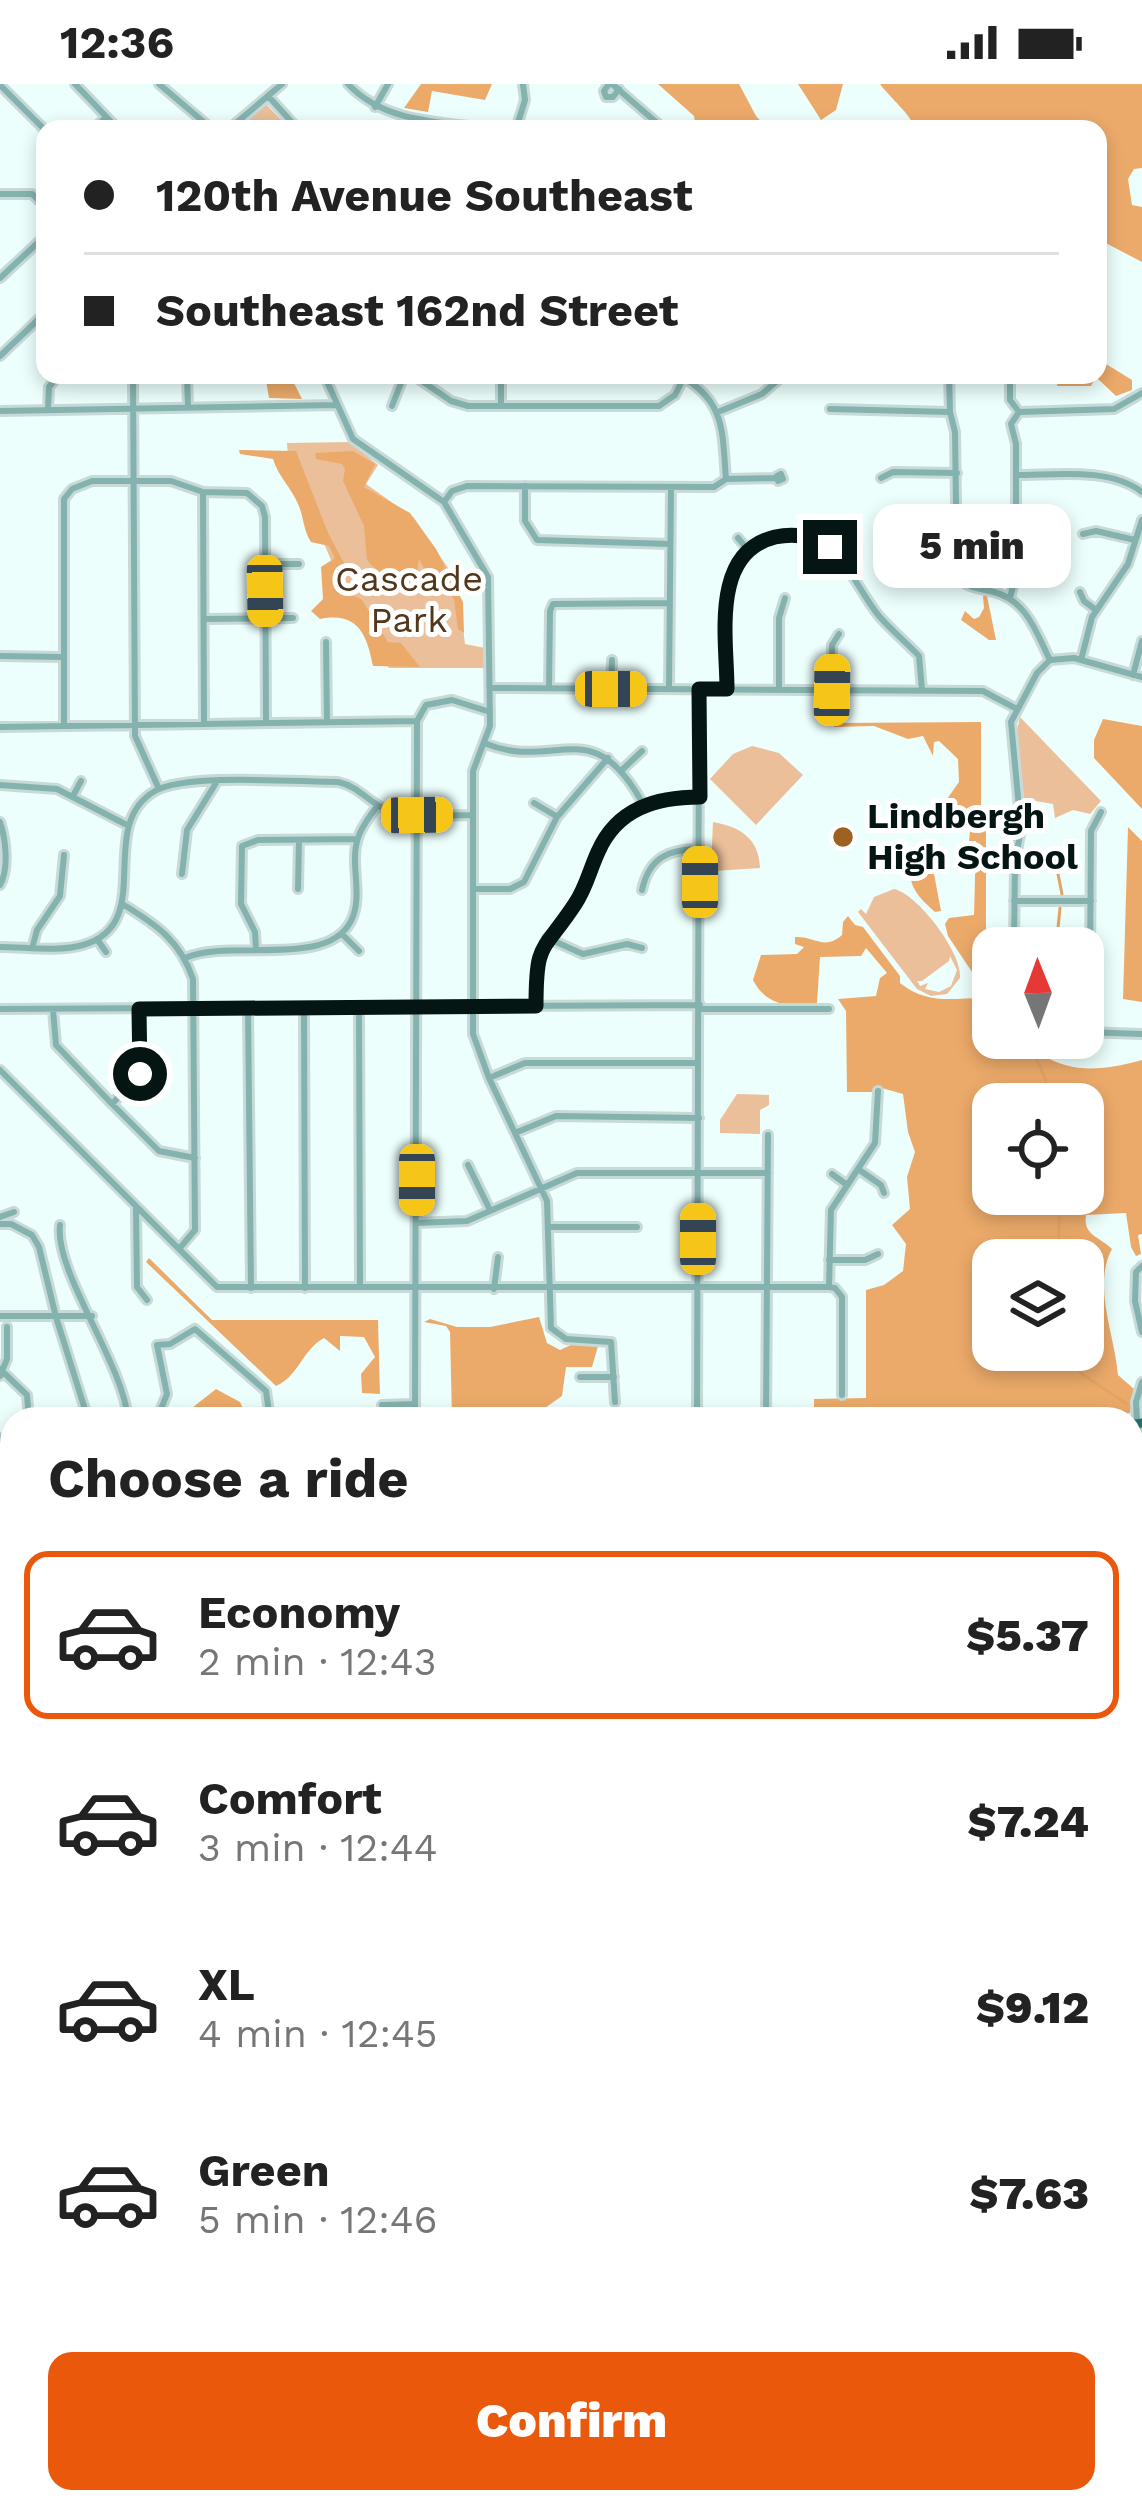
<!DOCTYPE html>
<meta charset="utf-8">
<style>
:root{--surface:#fff;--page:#f6f6f6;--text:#222;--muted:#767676;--line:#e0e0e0;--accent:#ea580c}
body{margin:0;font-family:"Work Sans",sans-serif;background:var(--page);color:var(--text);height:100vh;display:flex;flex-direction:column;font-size:45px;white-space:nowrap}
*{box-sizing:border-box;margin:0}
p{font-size:39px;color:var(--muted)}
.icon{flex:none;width:66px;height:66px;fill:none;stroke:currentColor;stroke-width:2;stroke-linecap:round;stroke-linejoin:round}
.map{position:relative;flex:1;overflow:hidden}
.side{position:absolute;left:0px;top:1323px;width:1143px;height:1107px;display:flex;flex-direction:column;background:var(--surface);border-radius:36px 36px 0 0;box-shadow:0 6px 18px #0003}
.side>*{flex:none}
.top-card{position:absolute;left:36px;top:36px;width:1071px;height:264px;border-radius:24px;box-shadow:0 6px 18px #0003;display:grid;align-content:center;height:264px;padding:0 48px;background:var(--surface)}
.needle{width:78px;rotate:359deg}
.fabs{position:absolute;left:972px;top:843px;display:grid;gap:24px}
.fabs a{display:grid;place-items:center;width:132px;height:132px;border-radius:24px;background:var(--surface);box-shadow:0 6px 18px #0003;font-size:60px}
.end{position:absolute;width:54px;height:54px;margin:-27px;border:15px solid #041513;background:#fff;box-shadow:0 0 0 6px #fff}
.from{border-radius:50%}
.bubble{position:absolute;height:84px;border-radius:24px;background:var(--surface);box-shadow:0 6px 18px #0003;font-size:39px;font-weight:800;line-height:84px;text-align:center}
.car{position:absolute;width:36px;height:72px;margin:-36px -18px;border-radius:15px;box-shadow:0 0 9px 3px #0007;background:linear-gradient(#f5c518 24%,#345 0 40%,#f5c518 0 76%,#345 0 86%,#f5c518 0)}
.top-card b{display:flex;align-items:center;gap:42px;height:114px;font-size:45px}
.top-card b+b{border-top:3px solid var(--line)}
.top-card i{width:30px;height:30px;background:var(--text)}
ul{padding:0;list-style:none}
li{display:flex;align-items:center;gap:36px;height:168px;margin:0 24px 18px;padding:0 24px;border:6px solid transparent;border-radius:24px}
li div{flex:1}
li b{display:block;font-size:45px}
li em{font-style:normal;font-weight:800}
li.current{border-color:var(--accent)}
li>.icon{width:108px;height:108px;stroke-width:1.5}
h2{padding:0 48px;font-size:54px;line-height:144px}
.action{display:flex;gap:24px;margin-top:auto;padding:24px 48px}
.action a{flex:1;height:138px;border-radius:24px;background:var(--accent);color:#fff;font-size:48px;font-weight:800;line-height:138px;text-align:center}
.status{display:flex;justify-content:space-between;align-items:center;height:84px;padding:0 60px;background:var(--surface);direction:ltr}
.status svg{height:33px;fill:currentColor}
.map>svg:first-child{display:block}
</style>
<div class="status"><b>12:36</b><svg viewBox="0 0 49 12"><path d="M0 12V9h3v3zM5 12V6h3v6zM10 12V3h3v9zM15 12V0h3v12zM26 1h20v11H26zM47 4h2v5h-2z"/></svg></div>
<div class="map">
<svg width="1142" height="2428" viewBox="0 0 1142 2428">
<rect width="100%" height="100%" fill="#ecfffd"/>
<path fill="#eabf99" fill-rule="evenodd" d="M267 21 290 45H236L264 22Z
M350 358 378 381 366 400 414 434 457 497 465 560 485 564 484 584H389L339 495 288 374 287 359Z
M1020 633 1101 717 1090 730 1073 726 1055 734 1053 720 1024 715 1017 646Z
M752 662 779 669 803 691 756 741 710 695 733 670Z
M713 738C740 743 759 754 760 784L714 787 711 783Z
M894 805C918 810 963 870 960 894L947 910 931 912 917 905 858 828 861 825 866 830 874 813ZM950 872 957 886 951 902 939 908 925 905 928 899 920 902 917 897H922L949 877Z
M737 1010 769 1011V1021L760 1026V1050L720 1049V1036Z
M419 2418H496L493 2428H420Z
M513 2418H587V2428H513Z"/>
<path fill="#ecaa6a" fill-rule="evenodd" d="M421 0H492L485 16 432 7 428 28 404 24Z
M658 0H739L756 32 768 45H696L694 32Z
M798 0H843L836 26 821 36Z
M880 0H1142V84L1134 85 1128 95 1132 121 1142 123V178L1098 155V45H915C911 30 890 14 880 0Z
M1098 275 1132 296V306L1116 312 1096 293 1091 302H1057L1058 291H1098Z
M265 291H290L302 315 269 314Z
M239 366 296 367 328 449 345 481 336 487 344 507 362 516 388 558 401 559 420 583 373 582C367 552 359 527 320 535L311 527 323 515 321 483 335 474 329 462 311 458C303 446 304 433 298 420 291 403 279 394 273 375L240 370Z
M353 367 375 380 364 403 410 429 436 465 463 518 464 549 458 545 454 515 439 490 425 486 419 475 417 487C396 495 382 494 367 476L364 442 343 397 345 385 342 380 316 375 315 369Z
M983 512H987L996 556H989L961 536 965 527 974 535 979 533 984 524Z
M1103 635 1142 642V725L1094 674V656Z
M981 638V737L986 746V909L948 852 945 840 949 834 974 831 976 757H969L970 747 942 722 959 698 958 675 939 657 934 658 933 672 923 652 908 655 874 642 834 643V639Z
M1128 743 1142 757V918L1123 915Z
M931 770 937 775 934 790 941 827 935 828C923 817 911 807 910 789Z
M848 832 855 841 863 843 900 892V899C928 921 951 914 984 914L983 931 993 940V954H1051L1043 971C1073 991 1109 985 1142 976V1150L1138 1151 1141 1170 1136 1172 1131 1163 1126 1129 1086 1131C1083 1152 1099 1152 1112 1165 1092 1202 1115 1251 1118 1291L1134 1305 1130 1329 1103 1335H814V1315L866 1314V1206L884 1201 903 1187 906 1160 892 1141 910 1125 907 1093 915 1068 908 1048 903 1010 878 1003 873 1008H847L846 927 838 915 876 912 880 894 887 889 866 864 861 872 820 873 817 919C791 924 766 922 753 896L761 871 797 870 804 863 795 860V853C815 852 824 867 842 851L843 838ZM993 1020H1083V1110H993ZM993 1176H1083V1266H993Z
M149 1174 212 1236H378L380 1310 362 1309 361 1290 375 1273 364 1253 340 1252V1267L324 1254C302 1266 299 1292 276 1302L146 1178Z
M539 1233 547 1259 560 1266 575 1259H599L592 1283H566L562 1312 529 1335H452L450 1248 446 1242 424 1238 430 1235 457 1243H490Z
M216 1305 240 1318 248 1335H178Z"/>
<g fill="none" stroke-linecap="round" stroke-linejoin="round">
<path stroke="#e5a363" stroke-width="3" d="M1054 770 1062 810
M1056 864 1060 824
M1037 954 1033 967 1045 994 1050 1020
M1058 1176 1060 1110
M1060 1266 1083 1291 1127 1320
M0 1397 5 1402
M462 2418 464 2428"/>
<defs>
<path id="minor" d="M75 0 118 45
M159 0 212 45
M348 0C385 40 445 38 495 45
M609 0 604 7 606 13H613L619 5
M612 0 664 45
M0 1 45 46
M269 13 298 45
M375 23 388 0
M94 45 106 33
M229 45 282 0
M516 45 525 16 523 1
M0 110H32L45 122
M0 194 45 152
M0 272 45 229
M133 291 135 652 159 705
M187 291 188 323
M324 291 353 355 444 418 488 493 490 642 473 687V950L489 994 547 1117 551 1244 566 1255 611 1258 615 1318
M413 291 451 317 468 322H659L675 311 684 293
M679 291C726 317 722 347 726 395
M949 291 950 328 955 348 957 493C969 505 979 504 994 508 1027 517 1036 548 1050 576
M501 297V322
M392 322 404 291
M48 325 49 303 59 291
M830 325 950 328
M0 327 336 321
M718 328 762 310 784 291
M1019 328 1114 325 1142 309
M781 390 783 395 778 397 777 392Z
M1016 391C1056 391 1109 383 1142 408
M881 394 893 388 957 389
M525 402V437L537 456 670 460
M203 408 204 640
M444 418 452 407 467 402 714 403 726 395 777 394
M915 447 920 442 955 441
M1083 450 1096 447 1135 456
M738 454 748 466
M265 480H299
M1080 508 1084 517 1096 526
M1010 514 1016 490V360L1011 340 1019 328 1010 316V291
M204 535 293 534
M326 558 327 638
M0 572 62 573
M1050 576 1074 574 1142 593
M1081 576 1092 533 1128 480 1142 436
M1133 591 1142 557
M491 604 983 607 1017 625
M549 604 550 527 553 520 670 519
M669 604 671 404
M611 605 612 576
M727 605C727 552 710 456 787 452 802 451 820 452 831 463 850 483 862 511 879 532 891 546 906 558 919 572L922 606
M779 605V534L785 514
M832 606V561L839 550
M64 642V415L72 405 92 397H171L203 408 247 409 262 422 265 433 266 639
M0 643 417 637
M484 659C556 689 591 625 643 720
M623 685 642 667
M0 701 57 705 125 740
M73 712 81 697
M534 719 556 732
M0 738C6 756 9 785 0 801
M182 790 187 746 216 699
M298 805 299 756
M474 805H510L524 798 557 733 608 674
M642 806C649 774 668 765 700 765
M1014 817H1091
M124 821C157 841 180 857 193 895L195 1146 179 1165
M342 850 359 867
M547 854 583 870 627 860 642 864
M97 855 106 868
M33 861 37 846 60 812 64 771
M0 863C26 863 58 868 83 861 158 840 94 742 155 707 187 689 297 698 338 698 357 702 366 715 381 723 408 737 443 731 472 731
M1014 864 1015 778 1021 745 1011 638 1037 589 1050 576
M256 865 255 848 241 820 242 762 258 756 357 755
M185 874C229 854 327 885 351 837 364 811 349 780 358 754 361 743 371 731 377 722
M1083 911 1090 880 1091 747 1101 728
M536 923C535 861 543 868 575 820 586 805 590 785 598 768 617 725 657 713 700 713
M0 925 700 921
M248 925 251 1204
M304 925 305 1204
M359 925 360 1203
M700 925H829
M53 926 56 961 112 1020 159 1067 195 1074
M1083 948 1142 950
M0 986 217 1203H829
M489 994 525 979H698
M113 1019 139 990V925
M515 1049 556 1032 699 1034
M468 1081 490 1126
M858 1085 881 1101 884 1109
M832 1090 847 1101
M136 1124 137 1203 147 1216
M0 1133 14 1128
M416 1139 467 1137 577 1089H768
M0 1140H11L32 1151 39 1163 56 1233 88 1335
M60 1141C54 1187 123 1279 128 1335
M550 1143H637
M829 1176H865L878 1170
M1142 1182 1136 1188 1135 1217 1142 1248
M494 1205 498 1173
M0 1232H92
M0 1285 27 1311 29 1335
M0 1292 7 1275V1243
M580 1293H614
M1142 1298 1136 1318 1142 1426
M842 1311V1213L835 1204 829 1203 831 1126 875 1059 878 1007
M382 1321 415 1320
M157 1335 167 1310 157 1261 170 1260 195 1245 266 1307 270 1335
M415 1335 417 637 426 621 452 616 490 628
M697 1335 699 605
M766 1335 768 1051
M0 1354 12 1367
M0 1426 12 1412
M1131 1433 1142 1428
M0 1527H12
M1131 1560 1142 1558
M1131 1763H1142
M0 1769H12
M1131 1812H1142
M1131 1862H1142
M1131 1918 1142 1917
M1131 1976 1142 1975
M1131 2032 1142 2031
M0 2050H12
M1131 2301H1142
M0 2346 12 2345
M0 2383 1 2428
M333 2418 334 2428
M360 2418V2428
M672 2418V2428
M771 2418 775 2428
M889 2418 894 2428
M947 2418V2428
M138 2428V2418
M1001 2428V2418
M1082 2428 1142 2426"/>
<path id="major" d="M1131 1341 1142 1339
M0 1481 12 1480"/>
</defs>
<use href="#minor" stroke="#c7dad8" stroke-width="12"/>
<use href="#major" stroke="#c7dad8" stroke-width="15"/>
<use href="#minor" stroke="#84b3af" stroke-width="6"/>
<use href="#major" stroke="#22736e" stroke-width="9"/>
</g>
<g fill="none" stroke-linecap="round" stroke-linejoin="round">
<path stroke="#041513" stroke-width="15" d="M140 990 139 925 536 922C536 856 542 870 575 820 586 804 590 785 598 768 617 724 657 713 700 713L699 605H727C727 555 710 469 775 453 794 449 814 452 830 463"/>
</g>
<circle fill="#9d6222" stroke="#fff" stroke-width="4.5" cx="843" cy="753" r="12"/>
<g text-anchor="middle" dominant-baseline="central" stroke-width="10" stroke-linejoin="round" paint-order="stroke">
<g font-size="36" fill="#53371c" stroke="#fff">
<text x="409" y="495">Cascade<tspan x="409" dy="41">Park</tspan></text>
</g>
<g font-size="36" font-weight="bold" fill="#041513" stroke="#fff" text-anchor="start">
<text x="867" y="732">Lindbergh<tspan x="867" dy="41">High School</tspan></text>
</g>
</g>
</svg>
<div class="fabs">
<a><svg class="needle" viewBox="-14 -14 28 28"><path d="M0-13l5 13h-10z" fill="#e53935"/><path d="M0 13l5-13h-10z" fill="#767676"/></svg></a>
<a><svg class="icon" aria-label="locate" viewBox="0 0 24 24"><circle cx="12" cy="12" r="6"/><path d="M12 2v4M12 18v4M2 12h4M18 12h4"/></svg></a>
<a><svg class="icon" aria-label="layers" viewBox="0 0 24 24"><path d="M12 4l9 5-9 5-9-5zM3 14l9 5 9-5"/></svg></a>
</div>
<i class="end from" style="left:140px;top:990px"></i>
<i class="end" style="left:830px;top:463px"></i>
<div class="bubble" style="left:873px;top:420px;width:198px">5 min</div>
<i class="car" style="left:265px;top:507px;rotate:179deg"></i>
<i class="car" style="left:611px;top:605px;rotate:90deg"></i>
<i class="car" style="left:832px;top:606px;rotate:1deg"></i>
<i class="car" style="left:417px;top:731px;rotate:89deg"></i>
<i class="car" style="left:700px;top:798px;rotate:0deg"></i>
<i class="car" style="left:417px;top:1096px;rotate:180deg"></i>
<i class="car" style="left:698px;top:1155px;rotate:0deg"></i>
<div class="top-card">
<b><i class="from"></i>120th Avenue Southeast</b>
<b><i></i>Southeast 162nd Street</b>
</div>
<section class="side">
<h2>Choose a ride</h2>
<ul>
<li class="current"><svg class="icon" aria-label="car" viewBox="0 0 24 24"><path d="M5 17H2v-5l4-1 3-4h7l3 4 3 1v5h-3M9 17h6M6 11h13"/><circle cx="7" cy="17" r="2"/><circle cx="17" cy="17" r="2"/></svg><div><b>Economy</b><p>2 min · 12:43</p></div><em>$5.37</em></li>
<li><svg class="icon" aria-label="car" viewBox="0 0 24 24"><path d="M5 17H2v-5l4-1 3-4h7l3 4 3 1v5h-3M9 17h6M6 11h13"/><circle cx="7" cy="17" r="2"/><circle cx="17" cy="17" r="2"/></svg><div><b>Comfort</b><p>3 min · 12:44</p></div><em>$7.24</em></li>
<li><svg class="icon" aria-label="car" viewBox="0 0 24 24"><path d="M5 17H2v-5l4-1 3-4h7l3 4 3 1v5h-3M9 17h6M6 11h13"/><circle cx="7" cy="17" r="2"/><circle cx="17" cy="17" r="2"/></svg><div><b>XL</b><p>4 min · 12:45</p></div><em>$9.12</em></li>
<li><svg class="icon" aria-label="car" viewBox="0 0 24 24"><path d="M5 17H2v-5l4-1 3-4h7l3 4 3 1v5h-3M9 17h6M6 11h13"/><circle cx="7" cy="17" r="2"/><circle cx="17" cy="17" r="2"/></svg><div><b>Green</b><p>5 min · 12:46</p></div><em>$7.63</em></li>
</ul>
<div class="action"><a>Confirm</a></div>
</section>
</div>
